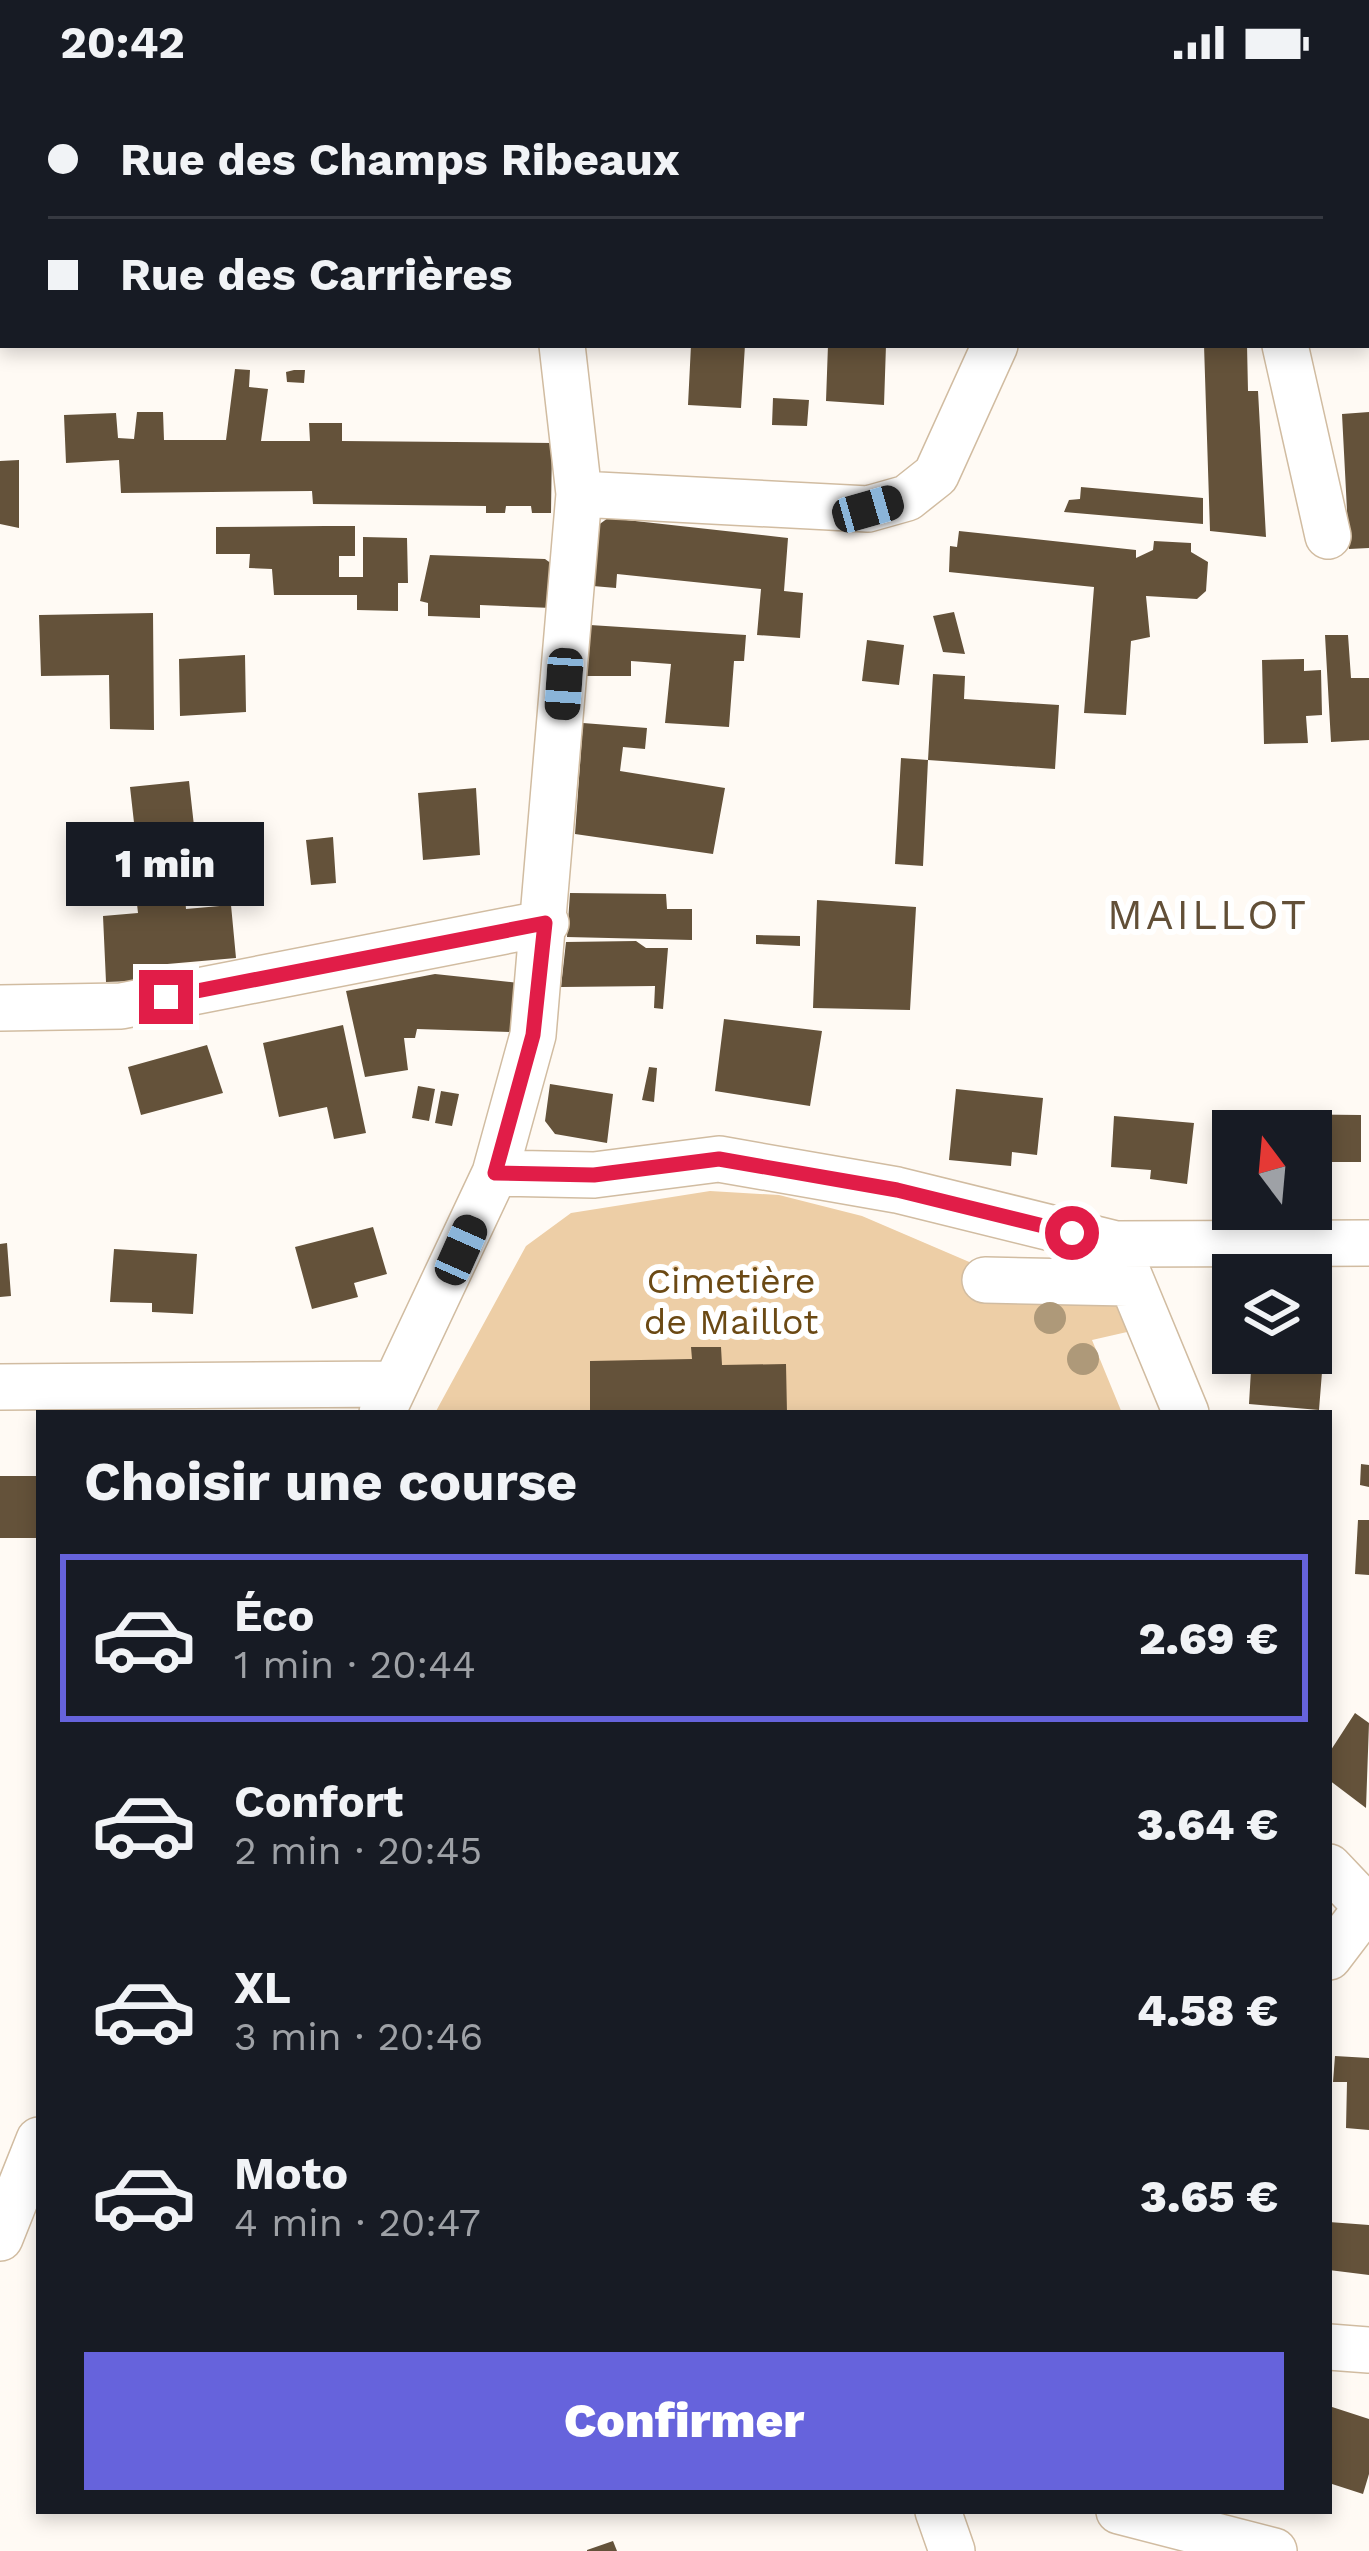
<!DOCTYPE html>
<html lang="fr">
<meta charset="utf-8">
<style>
:root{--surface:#171b24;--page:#20242c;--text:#f1f3f6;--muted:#9ea1a6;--line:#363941;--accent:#6663dc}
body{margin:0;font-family:"Work Sans",sans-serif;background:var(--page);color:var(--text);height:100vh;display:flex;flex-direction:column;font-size:45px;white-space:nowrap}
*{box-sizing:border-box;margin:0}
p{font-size:39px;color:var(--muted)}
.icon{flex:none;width:66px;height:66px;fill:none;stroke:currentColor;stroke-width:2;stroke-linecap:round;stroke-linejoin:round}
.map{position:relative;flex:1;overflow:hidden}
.panel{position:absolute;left:36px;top:1326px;width:1296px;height:1104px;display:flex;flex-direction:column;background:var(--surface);border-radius:0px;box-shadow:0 6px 18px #0003}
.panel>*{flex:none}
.banner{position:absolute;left:0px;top:0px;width:1371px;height:264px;box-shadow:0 6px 18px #0003;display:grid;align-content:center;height:264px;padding:0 48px;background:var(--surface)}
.needle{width:78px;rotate:344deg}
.buttons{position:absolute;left:1212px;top:1026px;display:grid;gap:24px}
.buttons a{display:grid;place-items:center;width:120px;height:120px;border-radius:0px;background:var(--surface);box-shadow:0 6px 18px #0003;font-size:60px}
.end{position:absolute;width:54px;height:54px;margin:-27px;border:15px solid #e11d48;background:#fff;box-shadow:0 0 0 6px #fff}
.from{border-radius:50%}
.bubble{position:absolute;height:84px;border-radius:0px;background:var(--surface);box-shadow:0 6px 18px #0003;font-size:39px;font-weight:800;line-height:84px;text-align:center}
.car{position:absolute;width:36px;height:72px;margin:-36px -18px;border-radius:15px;box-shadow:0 0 9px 3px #0007;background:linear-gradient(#222 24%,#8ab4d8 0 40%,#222 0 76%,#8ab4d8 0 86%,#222 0)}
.banner b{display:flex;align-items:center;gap:42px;height:114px;font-size:45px}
.banner b+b{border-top:3px solid var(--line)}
.banner i{width:30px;height:30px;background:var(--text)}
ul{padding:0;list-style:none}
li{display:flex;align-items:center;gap:36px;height:168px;margin:0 24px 18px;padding:0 24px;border:6px solid transparent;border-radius:0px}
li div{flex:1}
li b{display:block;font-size:45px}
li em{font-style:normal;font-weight:800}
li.selected{border-color:var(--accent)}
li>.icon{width:108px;height:108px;stroke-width:1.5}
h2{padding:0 48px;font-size:54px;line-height:144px}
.action{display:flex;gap:24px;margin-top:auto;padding:24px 48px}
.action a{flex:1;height:138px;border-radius:0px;background:var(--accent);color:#fff;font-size:48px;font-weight:800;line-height:138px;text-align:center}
.status{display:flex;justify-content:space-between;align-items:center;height:84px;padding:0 60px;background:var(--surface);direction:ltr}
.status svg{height:33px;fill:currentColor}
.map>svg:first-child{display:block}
</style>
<div class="status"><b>20:42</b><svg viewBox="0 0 49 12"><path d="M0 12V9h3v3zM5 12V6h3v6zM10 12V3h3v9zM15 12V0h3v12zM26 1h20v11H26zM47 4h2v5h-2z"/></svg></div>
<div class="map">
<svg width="1369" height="2467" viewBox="0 0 1369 2467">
<rect width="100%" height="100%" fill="#fffaf4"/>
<path fill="#edcea6" d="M710 1107 779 1111 862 1132 981 1183 1114 1218 1149 1243 1092 1256 1122 1329H435L526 1162 571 1129Z"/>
<path fill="#64523a" d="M691 261H745L741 324 688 321Z
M828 261H886L884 321 826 317Z
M1204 261H1247L1248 307H1258L1266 453 1210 447Z
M235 285 250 286 249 303 268 305 261 357H310L309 339H342V357L552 359 551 429H532L531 422H506L505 429H486V422L313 420 312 407 121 409 119 376 66 379 64 331 116 329 118 354 134 355 137 328H163L164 356H226Z
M294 286H305L304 299 287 298 286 288Z
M773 314 809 316 807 342 772 341Z
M1369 328V464L1349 465 1342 330Z
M19 376V444L0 440V377Z
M1081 403 1203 414V440L1064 428 1069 416 1080 415Z
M608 434 788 454 784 507 803 509 800 554 757 551 761 505 617 490 616 504 593 502 597 442Z
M325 442H355V472H339V493H363V453L407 454 408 499H398V527L357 526V511H274L272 485 249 484 250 470H216V443Z
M959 447 1136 466V474L1153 466 1154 457 1191 459V468L1208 478 1206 507 1197 515 1146 512 1150 553 1131 557 1126 631 1084 629 1094 503 949 488 950 462 957 463Z
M430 471 545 475 552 480V524L480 521V534L428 532V519L420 517Z
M954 528 965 570 943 568 933 532Z
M153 529 154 646 110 645 109 591 41 592 39 531Z
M590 541 746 551 744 577H734L729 643 665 639 671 580 631 577V592H587Z
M1325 551H1348L1351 594H1369V656L1331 658Z
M867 556 904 561 899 601 862 597Z
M245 571 246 628 180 632 179 575Z
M1304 575V587L1321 586 1322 631 1306 632 1308 659 1264 660 1262 576Z
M933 590 965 592 964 615 1059 621 1055 685 928 676Z
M583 639 647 644 645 665 623 663 620 687 725 704 713 770 575 750Z
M901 674 928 676 923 782 895 780Z
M189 697 199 787 183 789 186 825 231 821 236 874 133 883 134 897 106 898 103 832 138 829 134 793 140 792 130 703Z
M476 704 480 771 423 776 418 709Z
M333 753 336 799 311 801 306 756Z
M570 809 666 810 667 825H692V856L567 853Z
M817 816 916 823 910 926 813 924Z
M756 851 800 852V862L756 860Z
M636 857 646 864H668L663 925 654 924 655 902 561 903 566 858Z
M435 890 519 899 510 948 417 945 415 954H404L408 986 365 993 346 907Z
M724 935 822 947 810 1022 715 1007Z
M343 941 366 1049 334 1055 327 1023 279 1033 263 959Z
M207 961 223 1009 141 1031 128 983Z
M649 983 657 984 654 1018 642 1016Z
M550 1000 613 1010 607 1059 555 1050 545 1037Z
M418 1002 435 1005 429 1037 412 1034Z
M956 1005 1043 1014 1037 1071 1012 1068 1011 1082 949 1076Z
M441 1007 459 1010 452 1042 435 1039Z
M1264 1030 1361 1031V1078H1311V1047H1264Z
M1114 1032 1194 1039 1187 1100 1150 1095 1151 1086 1111 1083Z
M373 1143 387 1190 354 1199 358 1213 312 1225 295 1163Z
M7 1159 11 1212 0 1213V1160Z
M114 1165 197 1170 193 1230 152 1228V1219L110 1218Z
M1311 1249 1325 1250 1319 1326 1249 1320 1252 1269H1311Z
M691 1263H721L722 1281 786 1280 787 1329H590V1277L692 1275Z
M1361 1380 1369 1381V1403L1360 1401Z
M0 1392H39V1454H0Z
M1358 1436H1369V1491L1355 1490Z
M1355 1629 1369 1639 1366 1724 1329 1696V1669Z
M1335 1972 1369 1974V2046L1346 2044 1347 1998H1333Z
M1329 2138 1369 2141V2191L1329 2186Z
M1329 2322 1369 2335V2390L1363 2410 1329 2399Z
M613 2457 617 2467H587V2466Z"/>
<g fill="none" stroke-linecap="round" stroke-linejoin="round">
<defs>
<path id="minor" d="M538 0V3
M1324 0V3
M1200 3 1203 0
M1285 261 1328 452
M579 410 868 425 907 414 936 391 995 261
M0 924 121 922 546 839
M495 1089 594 1091 719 1075 897 1106 1116 1160 1369 1159
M1116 1160 1186 1329
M985 1196 1128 1199
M0 1303 394 1300
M382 1329 495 1089 533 951 579 410 562 261
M1329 1783 1367 1823 1329 1873
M0 2154 39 2056
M1329 2263 1369 2266
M938 2427 952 2467
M1119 2427 1274 2467"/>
</defs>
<use href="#minor" stroke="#d1bca1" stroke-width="48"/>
<use href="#minor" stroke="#fff" stroke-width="45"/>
</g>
<g fill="#ae9979">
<circle cx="1050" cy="1234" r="16"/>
<circle cx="1083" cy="1275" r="16"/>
</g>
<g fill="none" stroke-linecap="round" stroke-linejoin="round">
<path stroke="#e11d48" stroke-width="15" d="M166 913 545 839 533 951 495 1089 594 1091 719 1075 897 1106 1072 1149"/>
</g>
<g text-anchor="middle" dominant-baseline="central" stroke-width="12" stroke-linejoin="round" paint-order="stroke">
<g font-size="36" fill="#6b4914" stroke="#fff">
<text x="731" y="1197">Cimetière<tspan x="731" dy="41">de Maillot</tspan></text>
</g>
<g font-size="42" letter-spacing="3" fill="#624f37" stroke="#fff">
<text x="1208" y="830">MAILLOT</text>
</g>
</g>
</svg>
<div class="buttons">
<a><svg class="needle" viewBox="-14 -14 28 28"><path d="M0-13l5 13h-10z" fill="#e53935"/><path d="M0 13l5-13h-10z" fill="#9ea1a6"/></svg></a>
<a><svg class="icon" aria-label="layers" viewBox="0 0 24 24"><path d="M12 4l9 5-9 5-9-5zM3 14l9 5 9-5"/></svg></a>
</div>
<i class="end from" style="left:1072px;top:1149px"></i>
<i class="end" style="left:166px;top:913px"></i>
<div class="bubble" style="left:66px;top:738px;width:198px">1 min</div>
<i class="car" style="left:868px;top:425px;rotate:74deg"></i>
<i class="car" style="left:564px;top:600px;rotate:184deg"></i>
<i class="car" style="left:461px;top:1166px;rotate:24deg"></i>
<div class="banner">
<b><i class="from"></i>Rue des Champs Ribeaux</b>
<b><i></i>Rue des Carrières</b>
</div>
<section class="panel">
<h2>Choisir une course</h2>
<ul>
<li class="selected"><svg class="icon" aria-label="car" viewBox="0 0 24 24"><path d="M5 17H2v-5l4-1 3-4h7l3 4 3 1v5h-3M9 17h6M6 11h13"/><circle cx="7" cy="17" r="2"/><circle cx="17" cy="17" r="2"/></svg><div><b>Éco</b><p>1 min · 20:44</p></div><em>2.69 €</em></li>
<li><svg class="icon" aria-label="car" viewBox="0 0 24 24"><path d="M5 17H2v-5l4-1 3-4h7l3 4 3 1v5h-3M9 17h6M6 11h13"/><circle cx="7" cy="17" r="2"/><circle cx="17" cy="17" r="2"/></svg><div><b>Confort</b><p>2 min · 20:45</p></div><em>3.64 €</em></li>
<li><svg class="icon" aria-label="car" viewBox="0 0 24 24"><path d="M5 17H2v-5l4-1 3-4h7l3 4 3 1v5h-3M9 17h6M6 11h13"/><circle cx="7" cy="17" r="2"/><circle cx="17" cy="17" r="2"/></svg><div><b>XL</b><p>3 min · 20:46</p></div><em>4.58 €</em></li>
<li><svg class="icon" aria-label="car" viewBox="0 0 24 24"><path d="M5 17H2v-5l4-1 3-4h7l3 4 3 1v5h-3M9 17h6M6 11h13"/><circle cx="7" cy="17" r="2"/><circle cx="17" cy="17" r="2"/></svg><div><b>Moto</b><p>4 min · 20:47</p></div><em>3.65 €</em></li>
</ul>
<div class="action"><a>Confirmer</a></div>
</section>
</div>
